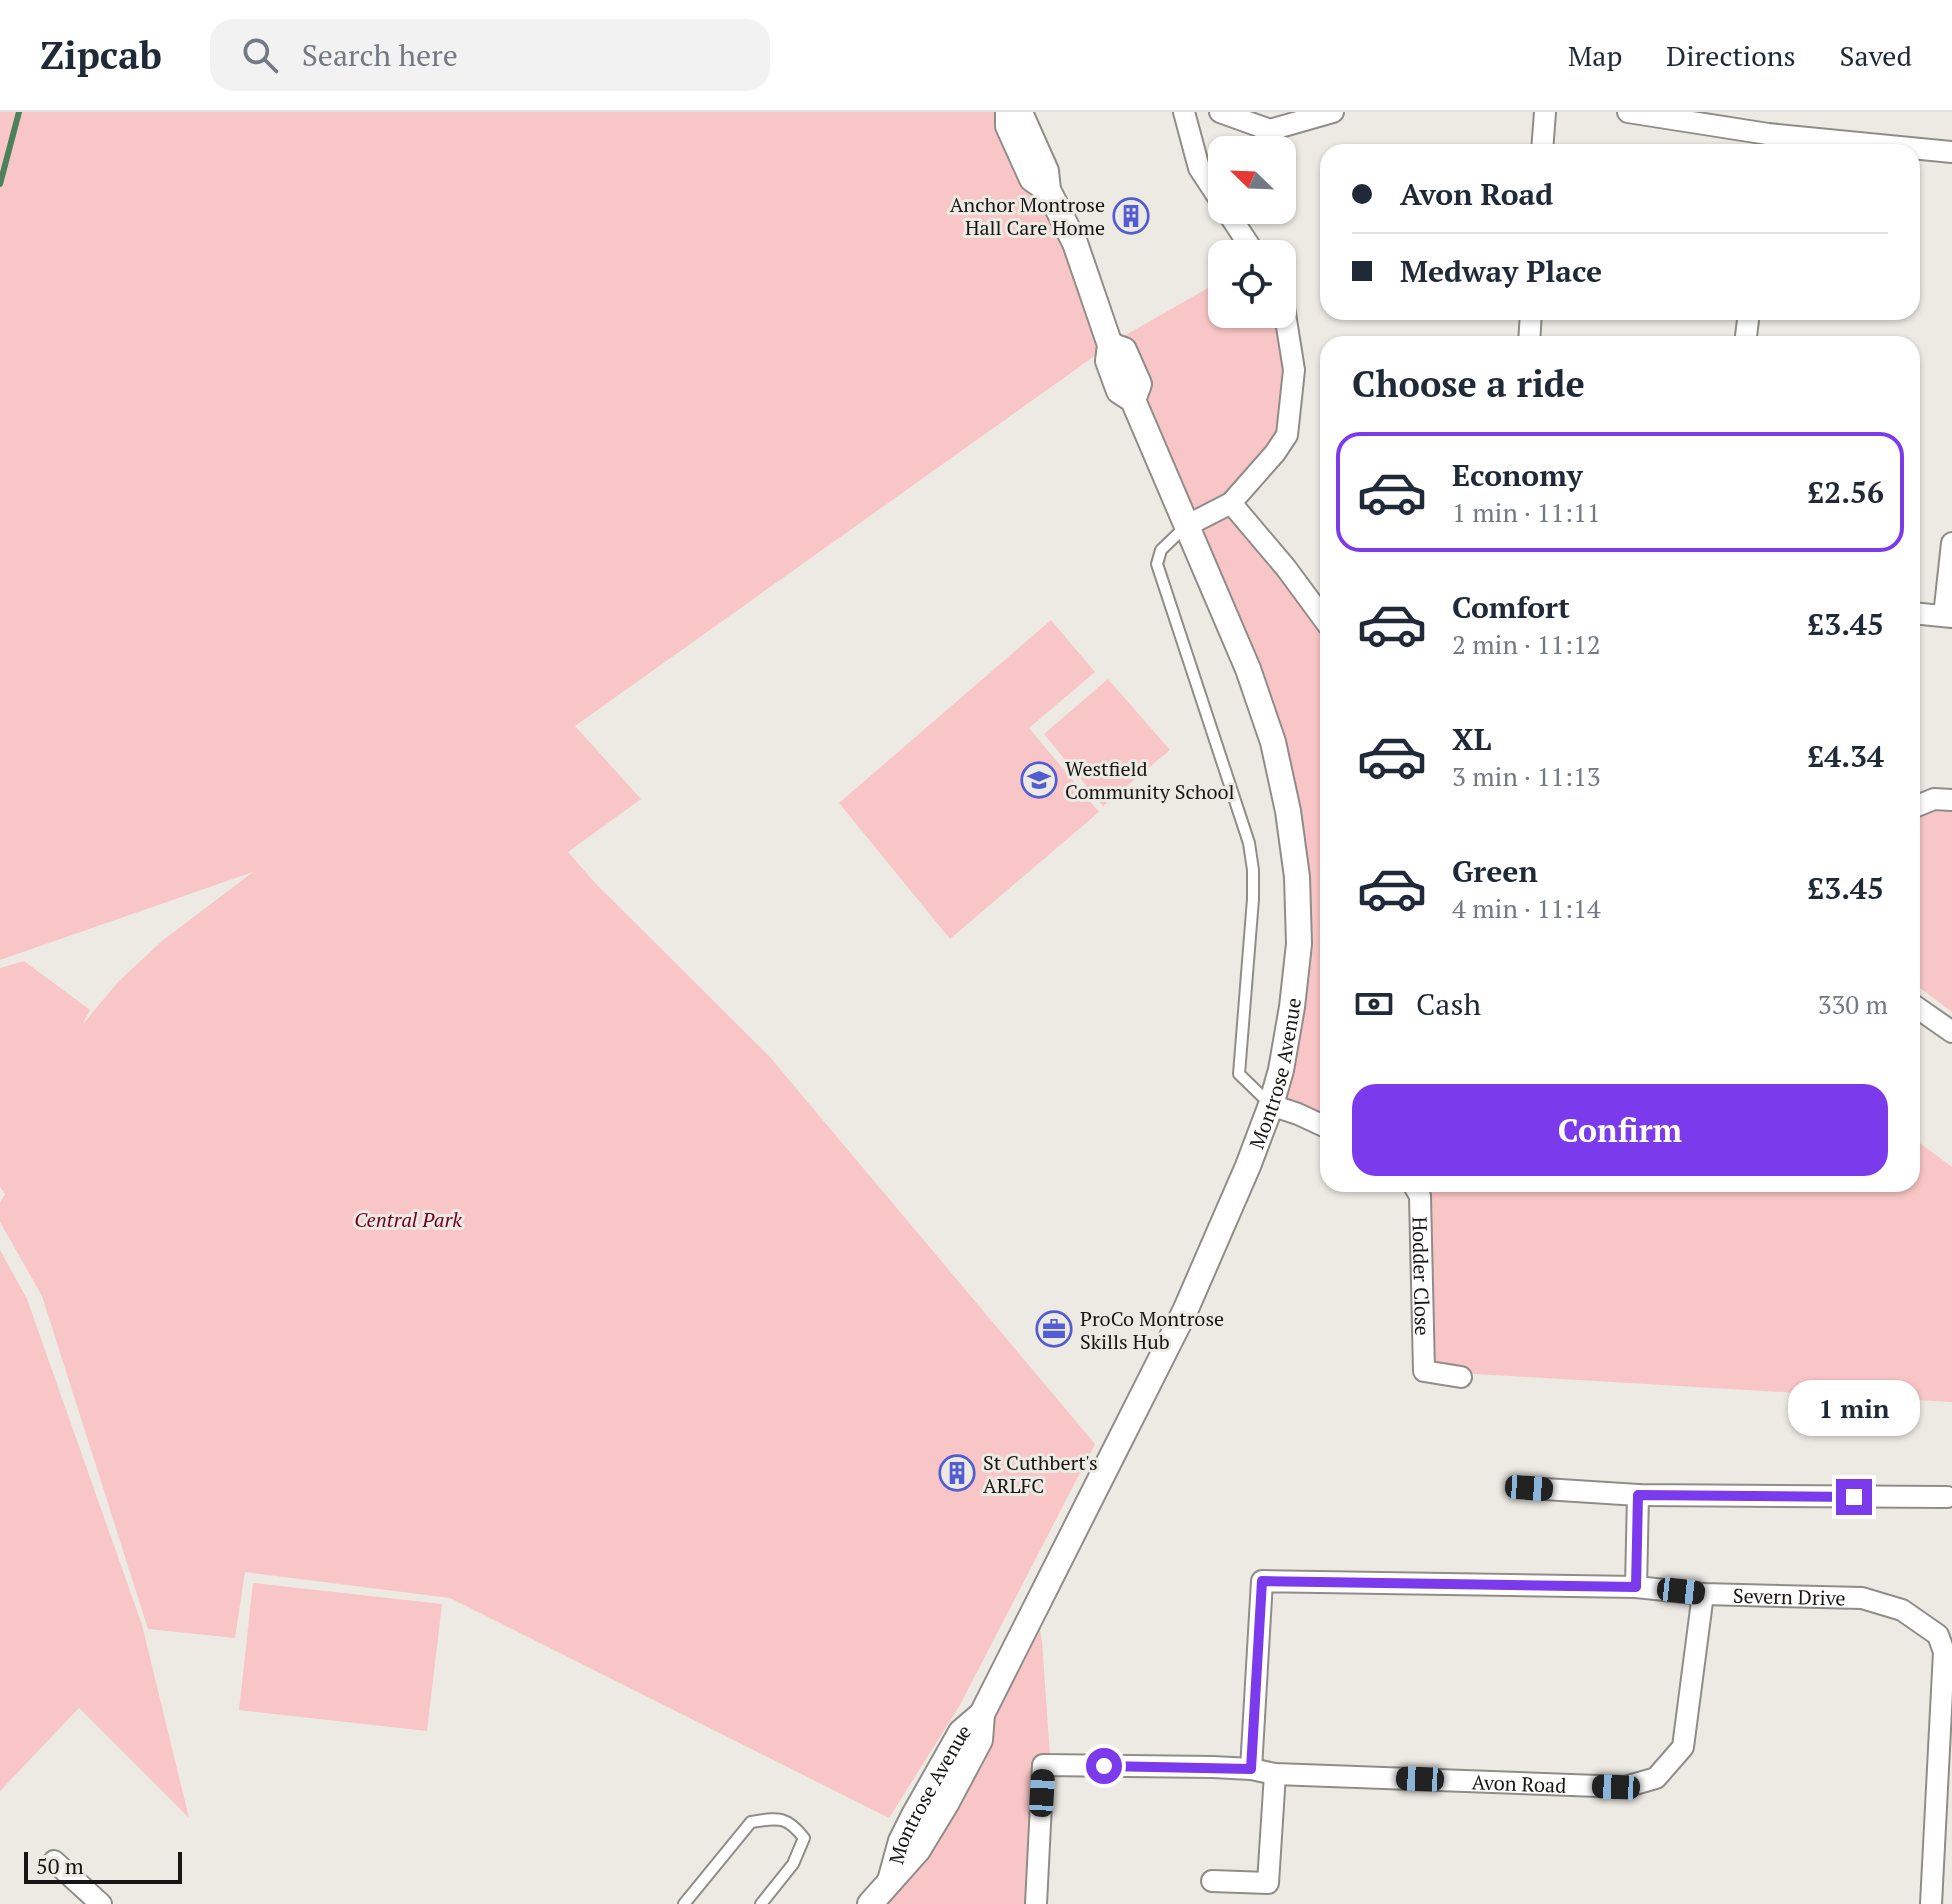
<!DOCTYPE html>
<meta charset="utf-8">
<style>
:root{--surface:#fff;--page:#f2f2f3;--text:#1f2937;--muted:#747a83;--line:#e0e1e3;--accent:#7c3aed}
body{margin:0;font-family:"PT Serif",serif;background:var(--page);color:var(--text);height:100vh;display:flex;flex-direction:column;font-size:30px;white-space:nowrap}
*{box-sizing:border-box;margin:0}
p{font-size:26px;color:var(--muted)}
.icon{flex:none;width:44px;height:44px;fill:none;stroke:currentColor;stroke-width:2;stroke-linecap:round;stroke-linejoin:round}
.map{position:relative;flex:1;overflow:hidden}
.side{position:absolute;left:1320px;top:224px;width:600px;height:856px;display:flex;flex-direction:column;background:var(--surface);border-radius:24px;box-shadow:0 2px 6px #0004}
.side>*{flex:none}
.guide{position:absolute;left:1320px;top:32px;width:600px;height:176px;border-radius:24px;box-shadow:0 2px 6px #0004;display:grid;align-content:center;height:176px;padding:0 32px;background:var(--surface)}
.needle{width:52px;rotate:293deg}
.tools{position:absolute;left:1208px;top:24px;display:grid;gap:16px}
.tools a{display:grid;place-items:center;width:88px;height:88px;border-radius:16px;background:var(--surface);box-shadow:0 2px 6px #0004;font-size:40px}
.scale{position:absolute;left:24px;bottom:20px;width:158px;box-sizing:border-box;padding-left:8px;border:4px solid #171614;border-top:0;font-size:22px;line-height:28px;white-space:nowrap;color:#171614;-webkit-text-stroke:6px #edeae4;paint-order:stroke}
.end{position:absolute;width:36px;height:36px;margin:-18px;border:10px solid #7c3aed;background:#fff;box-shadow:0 0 0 4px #fff}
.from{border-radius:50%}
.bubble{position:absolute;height:56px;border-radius:24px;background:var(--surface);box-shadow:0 2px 6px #0004;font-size:26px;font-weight:700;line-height:56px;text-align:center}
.car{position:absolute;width:24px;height:48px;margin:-24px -12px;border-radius:10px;box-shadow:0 0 6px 2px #0007;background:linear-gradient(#222 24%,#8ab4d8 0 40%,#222 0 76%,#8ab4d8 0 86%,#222 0)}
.guide b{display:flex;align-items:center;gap:28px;height:76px;font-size:30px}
.guide b+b{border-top:2px solid var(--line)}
.guide i{width:20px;height:20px;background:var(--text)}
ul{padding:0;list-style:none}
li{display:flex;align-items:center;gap:24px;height:120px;margin:0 16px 12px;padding:0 16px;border:4px solid transparent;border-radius:24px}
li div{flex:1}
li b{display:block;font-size:30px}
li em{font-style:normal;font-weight:700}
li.current{border-color:var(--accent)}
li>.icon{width:72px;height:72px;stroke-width:1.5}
h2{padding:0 32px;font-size:36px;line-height:96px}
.pay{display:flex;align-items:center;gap:20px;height:88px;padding:0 32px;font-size:30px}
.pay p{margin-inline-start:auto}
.primary-button{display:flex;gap:16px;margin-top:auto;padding:16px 32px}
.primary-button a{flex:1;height:92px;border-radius:24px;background:var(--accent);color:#fff;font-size:32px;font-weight:700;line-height:92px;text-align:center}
header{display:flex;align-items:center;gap:48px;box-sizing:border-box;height:112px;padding:0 40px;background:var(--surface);border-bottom:2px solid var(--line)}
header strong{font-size:38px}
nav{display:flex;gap:44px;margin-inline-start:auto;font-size:28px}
.search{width:560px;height:72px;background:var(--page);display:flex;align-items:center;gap:20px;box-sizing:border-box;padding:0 28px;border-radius:24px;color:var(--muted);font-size:30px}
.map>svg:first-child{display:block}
</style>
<header>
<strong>Zipcab</strong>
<div class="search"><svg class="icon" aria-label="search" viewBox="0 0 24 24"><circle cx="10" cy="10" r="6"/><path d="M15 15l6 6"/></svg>Search here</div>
<nav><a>Map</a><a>Directions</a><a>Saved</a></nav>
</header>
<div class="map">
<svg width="1952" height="1792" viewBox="0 0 1952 1792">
<rect width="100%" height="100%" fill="#edeae4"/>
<path fill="#f9c6c7" d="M0 0H1027L1110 232 1222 168V202H1279L1291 234 1275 341 1190 411 1231 391 1328 510V1026L1271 993 1299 832 1273 630 1110 233 575 614 641 687 568 740 597 773 769 944 1095 1332 960 1593 889 1706 450 1486 245 1460 235 1526 148 1517 42 1184 0 1110V1091L5 1082 0 1075V856L24 849 90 898 82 913 119 869 162 829 253 760 0 848Z
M1051 508 1095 560 1029 616 1099 700 950 827 839 691Z
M1108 567 1170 638 1103 694 1044 622Z
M1942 698 1952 699V900L1912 870V707L1923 702Z
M1912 1025 1952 1055V1290L1424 1259 1416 1076 1409 1072H1912Z
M0 1138 27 1187 142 1513 189 1706 79 1596 0 1679Z
M253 1471 442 1492 427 1619 239 1598Z
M1036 1495 1042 1529 1050 1643 1039 1792H870Z"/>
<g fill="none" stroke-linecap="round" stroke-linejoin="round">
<path stroke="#4b825c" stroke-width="6" d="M0 72 19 0"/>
<defs>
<path id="service" d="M1185 415 1161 438 1157 452 1249 731 1253 758V787L1239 962 1270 992
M684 1792 751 1710C778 1706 786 1703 804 1726L793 1752 761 1792"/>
<g id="minor">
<path d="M1184 0 1199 56 1222 91"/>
<path d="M1220 0 1270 18"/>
<path d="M1628 0 1768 22 1952 40"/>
<path d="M1259 38 1270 18 1333 0"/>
<path d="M1542 40 1545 0"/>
<path d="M1226 98 1255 142"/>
<path d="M1529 232 1531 200"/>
<path d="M1745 232 1749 200"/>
<path d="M1231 391 1286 456 1328 513"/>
<path d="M1186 414 1231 391 1275 341 1287 323 1294 258 1282 183"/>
<path d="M1912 501 1952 505"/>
<path d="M1944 504 1952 431"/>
<path d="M1912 696 1934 687 1952 688"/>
<path d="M1912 892 1952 920"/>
<path d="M1271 993 1298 1002 1328 1016"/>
<path id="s1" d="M1413 1072 1420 1084 1424 1259 1461 1265"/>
<path d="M1529 1376 1638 1383 1947 1385"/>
<path d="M1636 1475 1638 1383"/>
<path id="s2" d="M1251 1657 1262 1469 1636 1475 1703 1482 1862 1486 1902 1498 1938 1523 1944 1540 1931 1792"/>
<path d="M54 1749 101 1792"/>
<path d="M1212 1769 1268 1771 1275 1662"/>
<path id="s3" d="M1036 1792 1043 1653 1213 1655 1251 1657 1275 1662 1625 1675 1656 1666 1683 1635 1703 1482"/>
</g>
<g id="tertiary">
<path d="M1008 0V14L1032 67 1048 78"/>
<path d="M1110 233 1124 238 1139 272 1133 288"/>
<path id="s4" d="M890 1769 901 1729 913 1705 961 1620 982 1602 1185 1199 1248 1054 1271 993 1281 958 1292 895 1299 832 1297 765 1288 699 1273 630 1248 557 1133 288 1119 279 1108 249 1110 233 1075 131 1048 78 1046 59 1022 5 1016 0"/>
<path d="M870 1792 918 1738 946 1692 980 1628 982 1602"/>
</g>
</defs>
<use href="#service" stroke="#908d88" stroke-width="14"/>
<use href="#minor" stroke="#908d88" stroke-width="24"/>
<use href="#tertiary" stroke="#908d88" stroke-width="28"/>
<use href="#service" stroke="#fff" stroke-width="10"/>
<use href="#minor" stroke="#fff" stroke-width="20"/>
<use href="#tertiary" stroke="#fff" stroke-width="24"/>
</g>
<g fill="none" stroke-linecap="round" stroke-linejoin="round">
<path stroke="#7c3aed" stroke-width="10" d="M1104 1654 1251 1657 1262 1469 1636 1475 1638 1383 1854 1385"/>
</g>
<defs>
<symbol id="building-ring" viewBox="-11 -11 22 22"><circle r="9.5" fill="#edeae4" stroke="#535dd3" stroke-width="1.5"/><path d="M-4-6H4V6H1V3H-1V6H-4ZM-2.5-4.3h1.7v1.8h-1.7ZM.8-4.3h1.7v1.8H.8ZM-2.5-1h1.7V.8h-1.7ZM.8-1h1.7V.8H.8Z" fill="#535dd3"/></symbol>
<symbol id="school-ring" viewBox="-11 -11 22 22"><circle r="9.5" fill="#edeae4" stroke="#535dd3" stroke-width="1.5"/><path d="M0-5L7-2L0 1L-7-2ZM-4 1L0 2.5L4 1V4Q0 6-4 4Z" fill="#535dd3"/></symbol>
<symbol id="office-ring" viewBox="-11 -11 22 22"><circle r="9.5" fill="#edeae4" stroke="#535dd3" stroke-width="1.5"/><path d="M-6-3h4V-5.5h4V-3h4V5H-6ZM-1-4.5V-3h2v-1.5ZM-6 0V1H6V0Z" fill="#535dd3"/></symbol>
</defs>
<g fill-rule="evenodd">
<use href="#building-ring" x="1111" y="84" width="40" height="40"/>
<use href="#school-ring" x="1019" y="648" width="40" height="40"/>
<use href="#office-ring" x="1034" y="1197" width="40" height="40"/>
<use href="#building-ring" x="937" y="1341" width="40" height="40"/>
</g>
<g text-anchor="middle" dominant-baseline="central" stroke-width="6" stroke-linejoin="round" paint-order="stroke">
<g font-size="20" fill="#171614" stroke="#edeae4" text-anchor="start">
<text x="1105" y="92" text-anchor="end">Anchor Montrose<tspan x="1105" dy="23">Hall Care Home</tspan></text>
<text x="1065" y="656">Westfield<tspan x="1065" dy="23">Community School</tspan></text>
<text x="1080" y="1206">ProCo Montrose<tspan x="1080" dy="23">Skills Hub</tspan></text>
<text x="983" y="1350">St Cuthbert's<tspan x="983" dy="23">ARLFC</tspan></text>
</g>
<g font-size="20" fill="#171614" stroke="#edeae4">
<text stroke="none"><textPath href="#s4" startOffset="900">Montrose Avenue</textPath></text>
<text stroke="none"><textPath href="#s1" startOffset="94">Hodder Close</textPath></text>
<text stroke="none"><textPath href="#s2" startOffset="716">Severn Drive</textPath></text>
<text stroke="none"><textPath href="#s3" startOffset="616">Avon Road</textPath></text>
<text stroke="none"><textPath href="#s4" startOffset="96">Montrose Avenue</textPath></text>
</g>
<g font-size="20" font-style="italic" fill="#74001f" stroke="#edeae4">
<text x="408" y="1107">Central Park</text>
</g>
</g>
</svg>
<div class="tools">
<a><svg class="needle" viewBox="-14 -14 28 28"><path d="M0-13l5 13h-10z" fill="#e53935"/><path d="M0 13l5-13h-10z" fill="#747a83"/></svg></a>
<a><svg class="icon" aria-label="locate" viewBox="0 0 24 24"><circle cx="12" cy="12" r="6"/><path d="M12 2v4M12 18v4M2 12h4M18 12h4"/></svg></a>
</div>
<div class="scale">50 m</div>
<i class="end from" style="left:1104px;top:1654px"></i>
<i class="end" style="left:1854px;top:1385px"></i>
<div class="bubble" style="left:1788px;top:1268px;width:132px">1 min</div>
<i class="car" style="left:1529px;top:1376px;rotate:94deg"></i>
<i class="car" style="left:1681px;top:1479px;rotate:96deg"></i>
<i class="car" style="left:1420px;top:1667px;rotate:272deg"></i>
<i class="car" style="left:1616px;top:1675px;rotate:272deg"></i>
<i class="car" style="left:1042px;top:1681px;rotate:3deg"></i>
<div class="guide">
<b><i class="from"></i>Avon Road</b>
<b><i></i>Medway Place</b>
</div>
<section class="side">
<h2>Choose a ride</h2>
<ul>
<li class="current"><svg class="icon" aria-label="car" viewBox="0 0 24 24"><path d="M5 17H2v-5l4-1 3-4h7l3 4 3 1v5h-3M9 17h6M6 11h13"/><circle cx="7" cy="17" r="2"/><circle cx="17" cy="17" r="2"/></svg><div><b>Economy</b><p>1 min · 11:11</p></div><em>£2.56</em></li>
<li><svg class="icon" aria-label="car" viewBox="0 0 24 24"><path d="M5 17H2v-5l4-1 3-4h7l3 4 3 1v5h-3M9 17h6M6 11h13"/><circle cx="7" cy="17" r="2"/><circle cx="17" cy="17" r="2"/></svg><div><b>Comfort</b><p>2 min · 11:12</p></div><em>£3.45</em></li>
<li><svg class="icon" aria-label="car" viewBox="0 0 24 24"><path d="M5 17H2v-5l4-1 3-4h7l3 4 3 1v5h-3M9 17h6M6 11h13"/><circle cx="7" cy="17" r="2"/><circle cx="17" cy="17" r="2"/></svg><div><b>XL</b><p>3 min · 11:13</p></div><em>£4.34</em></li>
<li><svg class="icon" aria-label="car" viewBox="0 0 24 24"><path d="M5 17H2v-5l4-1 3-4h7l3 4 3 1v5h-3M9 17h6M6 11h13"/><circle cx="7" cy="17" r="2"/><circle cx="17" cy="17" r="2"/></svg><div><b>Green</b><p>4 min · 11:14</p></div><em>£3.45</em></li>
</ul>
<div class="pay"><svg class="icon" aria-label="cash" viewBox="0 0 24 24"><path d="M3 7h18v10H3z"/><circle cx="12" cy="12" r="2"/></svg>Cash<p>330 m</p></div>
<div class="primary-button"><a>Confirm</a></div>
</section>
</div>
